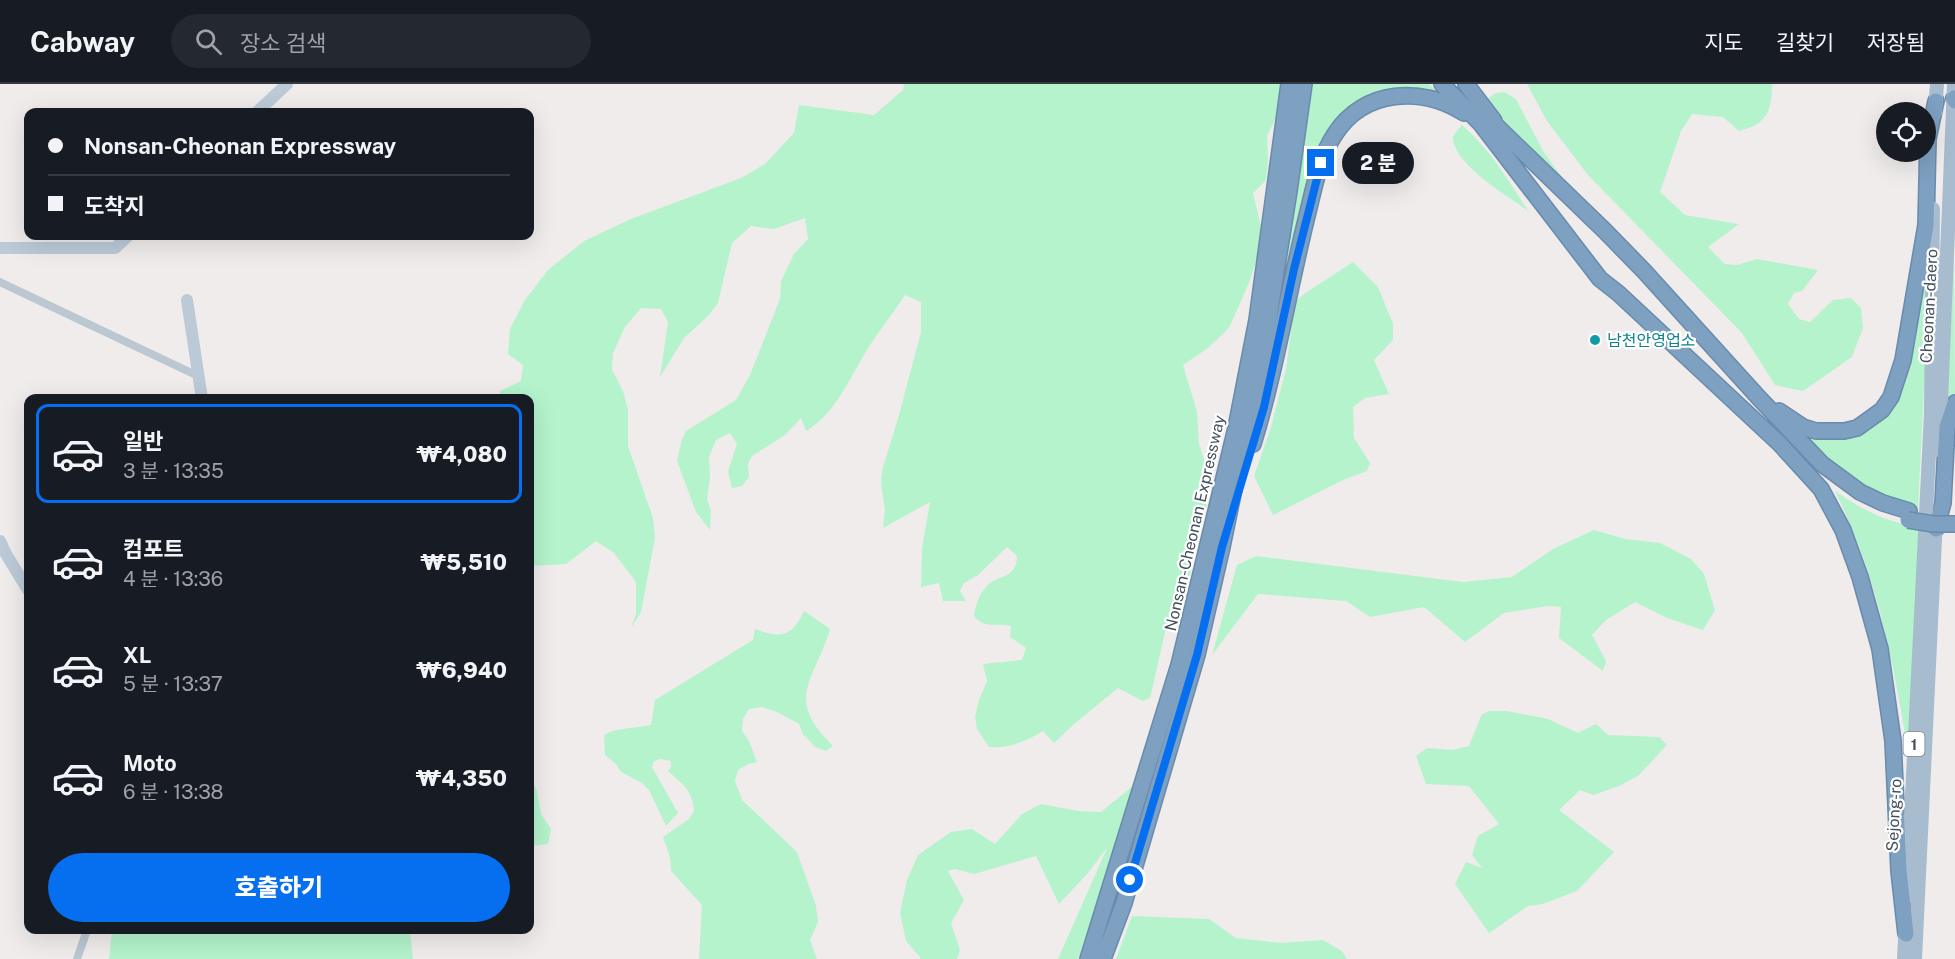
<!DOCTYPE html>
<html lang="ko">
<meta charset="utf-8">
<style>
:root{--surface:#171b24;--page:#242831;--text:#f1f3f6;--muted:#9ea1a6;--line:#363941;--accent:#066ff0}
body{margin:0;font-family:"Public Sans","Noto Sans KR",sans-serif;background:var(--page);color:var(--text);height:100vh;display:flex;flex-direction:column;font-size:22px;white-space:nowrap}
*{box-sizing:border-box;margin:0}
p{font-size:20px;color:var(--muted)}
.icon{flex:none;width:33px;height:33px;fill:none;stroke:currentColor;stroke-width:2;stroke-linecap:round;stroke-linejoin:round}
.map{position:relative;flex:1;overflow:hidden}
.side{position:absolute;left:24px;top:310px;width:510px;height:540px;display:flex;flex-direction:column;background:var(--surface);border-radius:12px;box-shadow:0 6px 24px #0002}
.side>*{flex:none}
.guide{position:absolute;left:24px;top:24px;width:510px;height:132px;border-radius:12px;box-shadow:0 6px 24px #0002;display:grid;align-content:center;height:132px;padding:0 24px;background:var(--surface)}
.controls{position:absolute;left:1876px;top:18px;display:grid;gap:12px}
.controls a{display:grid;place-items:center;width:60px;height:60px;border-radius:50%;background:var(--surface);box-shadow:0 6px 24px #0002;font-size:30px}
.end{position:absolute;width:27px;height:27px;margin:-14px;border:8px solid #066ff0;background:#fff;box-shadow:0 0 0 3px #fff}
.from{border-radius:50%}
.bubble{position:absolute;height:42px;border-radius:21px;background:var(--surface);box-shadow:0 6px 24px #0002;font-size:20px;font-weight:800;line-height:42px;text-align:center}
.guide b{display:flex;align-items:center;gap:21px;height:57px;font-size:22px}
.guide b+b{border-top:2px solid var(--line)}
.guide i{width:15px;height:15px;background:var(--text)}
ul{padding:10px 0 0;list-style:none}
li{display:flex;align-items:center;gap:18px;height:99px;margin:0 12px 9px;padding:0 12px;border:3px solid transparent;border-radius:12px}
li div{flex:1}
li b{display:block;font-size:22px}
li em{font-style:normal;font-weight:800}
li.on{border-color:var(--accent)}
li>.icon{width:54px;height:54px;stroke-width:1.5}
.button{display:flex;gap:12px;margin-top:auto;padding:12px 24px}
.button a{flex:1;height:69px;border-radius:36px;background:var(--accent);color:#fff;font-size:24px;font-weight:800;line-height:69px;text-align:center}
header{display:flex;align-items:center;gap:36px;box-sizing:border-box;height:84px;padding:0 30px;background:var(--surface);border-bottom:2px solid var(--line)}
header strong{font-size:28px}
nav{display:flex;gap:33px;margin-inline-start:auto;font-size:21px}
.search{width:420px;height:54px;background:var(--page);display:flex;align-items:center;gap:15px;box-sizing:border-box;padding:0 21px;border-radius:33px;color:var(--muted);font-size:22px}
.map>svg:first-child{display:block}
</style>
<header>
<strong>Cabway</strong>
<div class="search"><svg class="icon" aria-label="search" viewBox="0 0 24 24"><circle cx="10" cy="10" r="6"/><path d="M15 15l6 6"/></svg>장소 검색</div>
<nav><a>지도</a><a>길찾기</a><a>저장됨</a></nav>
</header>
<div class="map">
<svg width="1955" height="875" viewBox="0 0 1955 875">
<rect width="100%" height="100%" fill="#f0ecec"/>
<path fill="#b4f3cc" d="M904 0H1282L1279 27 1267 52 1268 78 1266 96 1253 109 1261 143 1258 172 1248 201 1229 244 1208 264 1183 281 1197 328 1199 360 1211 398 1206 425 1189 455 1192 483 1186 503 1174 520 1167 540 1150 614 1143 617 1118 604 1073 641 1054 659 1043 647C1027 657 1008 665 989 663L977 645 975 633 979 616 987 597 983 580 1022 576 1026 564 1010 553 1011 542C996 539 984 545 974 532 976 520 979 509 988 501 997 491 1017 495 1017 472L1007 463 978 491 964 499 960 507 966 517H943L939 499 921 503 922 464 930 418 883 444 885 426 881 400 882 387 899 331 921 248V218L905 211C894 228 881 244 870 261 851 290 837 329 806 347L801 334 785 351 752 372 748 380 749 393 742 402 732 404 728 387 737 360 730 349 716 356 709 373 710 394 707 415 711 427 710 446 696 428 677 377 682 355 686 347 736 316 750 291 780 215 781 197 794 170 808 155 805 134 774 145 751 142 732 159 718 219 709 231 684 254 660 293 668 238 661 225 641 224 625 243 613 269 612 286 623 307 628 326V362L653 434 655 454 641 528 631 544 636 530V498L614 469 596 457 566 480 530 482V315H500V307L521 297 523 281 508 270 510 245 525 216 548 186 584 157 631 135 741 94 765 80 794 49 799 21 874 31 903 6Z
M1312 0H1429L1448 17 1407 6 1334 42 1273 261Z
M1527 0H1772C1772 27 1767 40 1739 47L1723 33 1692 30 1681 47 1660 108 1685 131 1739 140 1708 163 1725 180 1737 181 1757 175 1818 186 1802 207 1794 209 1788 220 1799 235 1810 238 1833 216 1851 214 1861 224 1863 244 1852 273 1803 307 1775 301 1742 249 1588 91 1547 37Z
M1504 8 1516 15 1543 67 1568 102 1494 31 1485 17 1496 9Z
M1462 41C1489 64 1509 97 1528 127 1507 111 1452 80 1453 52Z
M1932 151 1918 423 1890 418 1847 393 1802 349 1818 351 1882 329Z
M1954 167 1955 311 1946 329Z
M1353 178 1378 203 1393 240V256L1374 276 1389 310 1365 314 1353 323 1354 354 1370 379 1367 387 1343 396 1273 431 1254 392 1271 343 1286 285 1295 218 1304 210Z
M1835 407C1862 426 1886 438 1919 443L1908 668C1893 575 1877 492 1835 407Z
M1594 446 1625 455 1660 459 1691 475 1704 490 1715 526 1703 546 1667 534 1635 518 1606 536 1592 551 1606 577 1603 587 1559 554 1561 523 1548 522 1504 529 1465 558 1424 523 1370 533 1346 517 1258 510 1212 571 1237 481 1256 472 1463 498 1512 493 1553 465Z
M804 527 830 545C814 598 784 614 833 662L826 667 815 663 803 650 799 640 777 628 762 623 749 625 743 635 742 647 749 657 757 678 748 680 738 686 735 697 742 716 797 768 816 822 818 838 810 856 817 875H699L702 821 671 787 670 773 663 753 689 735 694 727C692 705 683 701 668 687L671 683V677L661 675 654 677 652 683 678 729 666 742 649 706 642 699 621 688 616 680 605 671 604 652C611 644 638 644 651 641L655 616 753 556 755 545C781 555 792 553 804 527Z
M1490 627H1507L1548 635 1578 649 1596 640 1608 651 1659 653 1667 661 1638 692 1619 702 1593 711 1580 706 1559 726 1614 768 1577 807 1543 820 1528 822 1489 849 1455 800 1466 778 1482 784 1472 771 1478 752 1499 740 1469 702 1426 700 1416 672 1427 664 1452 666 1469 662 1482 630Z
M530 691 537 707 541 730 551 745 548 760 530 762Z
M1135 700 1110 782 1078 875H1058L1108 762 1088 789 1059 820 1036 772 974 790 955 785 948 787 964 816 951 839 960 866 957 875H920V873L906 857 900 829 907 796 918 771 951 748 972 745 995 760 1022 730 1041 720 1078 727 1101 728Z
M1132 832 1209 835 1236 854 1281 859 1323 856 1342 867 1347 875H1116Z
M112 846H410L413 875H109Z"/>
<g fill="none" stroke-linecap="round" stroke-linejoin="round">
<defs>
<path id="highway" d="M1442 0 1481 40 1600 195 1618 209 1780 360 1821 405 1843 446 1860 493 1880 565 1893 657 1899 787 1906 850
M1466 0 1494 37
M1954 14 1955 17
M1486 32 1605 147 1644 187 1759 314 1822 380 1860 408 1883 419 1909 427
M1779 327 1803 343 1816 347H1844L1857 344 1871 334 1882 326 1891 313 1903 276 1926 141 1928 55 1936 17
M1253 360C1276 285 1288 208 1307 132 1314 104 1319 74 1335 50 1364 5 1422 2 1464 29
M1936 445 1943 419 1947 343 1955 319
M1088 875 1179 581 1236 344 1257 236 1289 0
M1103 875 1124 819 1197 571 1222 463 1267 244 1289 107 1304 0"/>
</defs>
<use href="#highway" stroke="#698bad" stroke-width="18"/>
<path stroke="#bbc7d1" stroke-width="8" d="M0 198 198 292
M77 875 87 846"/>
<path stroke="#bccad8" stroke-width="12" d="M257 28 287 0
M0 164H115L128 152
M187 216 202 315
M0 457 6 470 28 506"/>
<path stroke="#a8bccf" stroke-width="14" d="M1935 28 1937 0
M1939 366 1954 0
M1907 813 1931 329 1933 125
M1904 875 1906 838
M1915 875 1936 434"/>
<use href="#highway" stroke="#7ea0c1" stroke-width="15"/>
<defs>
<path id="highway-bridge" d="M1908 436 1933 440H1955"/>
</defs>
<use href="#highway-bridge" stroke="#698bad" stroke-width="18" stroke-linecap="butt"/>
<use href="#highway-bridge" stroke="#7ea0c1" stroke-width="15"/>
</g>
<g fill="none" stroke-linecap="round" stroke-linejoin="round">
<path stroke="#066ff0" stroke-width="8" d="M1130 796 1197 571 1222 463 1264 323 1294 185 1321 79"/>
</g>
<circle fill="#0f9aa8" stroke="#fff" stroke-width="2" cx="1595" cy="256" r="6"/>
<g text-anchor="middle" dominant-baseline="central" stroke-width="4.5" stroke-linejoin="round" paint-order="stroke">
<rect fill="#fff" stroke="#7b848d" stroke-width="1.5" x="1903.5" y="648" width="21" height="24" rx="4.5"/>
<g font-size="15" font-weight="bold" fill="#43505c">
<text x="1914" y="660">1</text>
</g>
<g font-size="16" fill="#43505c" stroke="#fff">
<text transform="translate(1929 222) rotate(-87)">Cheonan-daero</text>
<text transform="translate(1195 439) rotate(-77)">Nonsan-Cheonan Expressway</text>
<text transform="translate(1894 731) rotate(-87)">Sejong-ro</text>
</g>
<g font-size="16" fill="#0d838f" stroke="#fff" text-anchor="start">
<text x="1607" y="256">남천안영업소</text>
</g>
</g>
</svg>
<div class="controls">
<a><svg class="icon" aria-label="locate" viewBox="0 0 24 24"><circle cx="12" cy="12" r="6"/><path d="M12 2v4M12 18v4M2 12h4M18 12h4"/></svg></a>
</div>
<i class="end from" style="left:1130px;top:796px"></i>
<i class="end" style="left:1321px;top:79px"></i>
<div class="bubble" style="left:1342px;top:58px;width:72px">2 분</div>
<div class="guide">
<b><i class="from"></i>Nonsan-Cheonan Expressway</b>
<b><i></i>도착지</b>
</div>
<section class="side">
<ul>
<li class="on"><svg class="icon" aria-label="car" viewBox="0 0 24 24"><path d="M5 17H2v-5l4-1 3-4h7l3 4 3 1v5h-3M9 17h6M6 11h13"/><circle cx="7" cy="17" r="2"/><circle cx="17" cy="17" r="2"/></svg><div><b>일반</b><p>3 분 · 13:35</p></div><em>₩4,080</em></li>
<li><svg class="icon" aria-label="car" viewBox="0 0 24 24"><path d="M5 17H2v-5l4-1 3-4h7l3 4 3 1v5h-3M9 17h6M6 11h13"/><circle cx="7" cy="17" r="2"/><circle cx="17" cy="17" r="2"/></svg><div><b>컴포트</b><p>4 분 · 13:36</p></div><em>₩5,510</em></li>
<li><svg class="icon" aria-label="car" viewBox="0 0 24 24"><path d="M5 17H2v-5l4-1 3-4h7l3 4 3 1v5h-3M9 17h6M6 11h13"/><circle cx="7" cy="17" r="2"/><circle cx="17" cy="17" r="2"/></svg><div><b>XL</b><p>5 분 · 13:37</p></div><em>₩6,940</em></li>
<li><svg class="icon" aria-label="car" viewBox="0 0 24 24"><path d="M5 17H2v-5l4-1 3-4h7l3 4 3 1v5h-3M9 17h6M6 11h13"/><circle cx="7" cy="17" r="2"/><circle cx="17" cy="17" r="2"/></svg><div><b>Moto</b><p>6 분 · 13:38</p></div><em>₩4,350</em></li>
</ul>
<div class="button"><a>호출하기</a></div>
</section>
</div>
